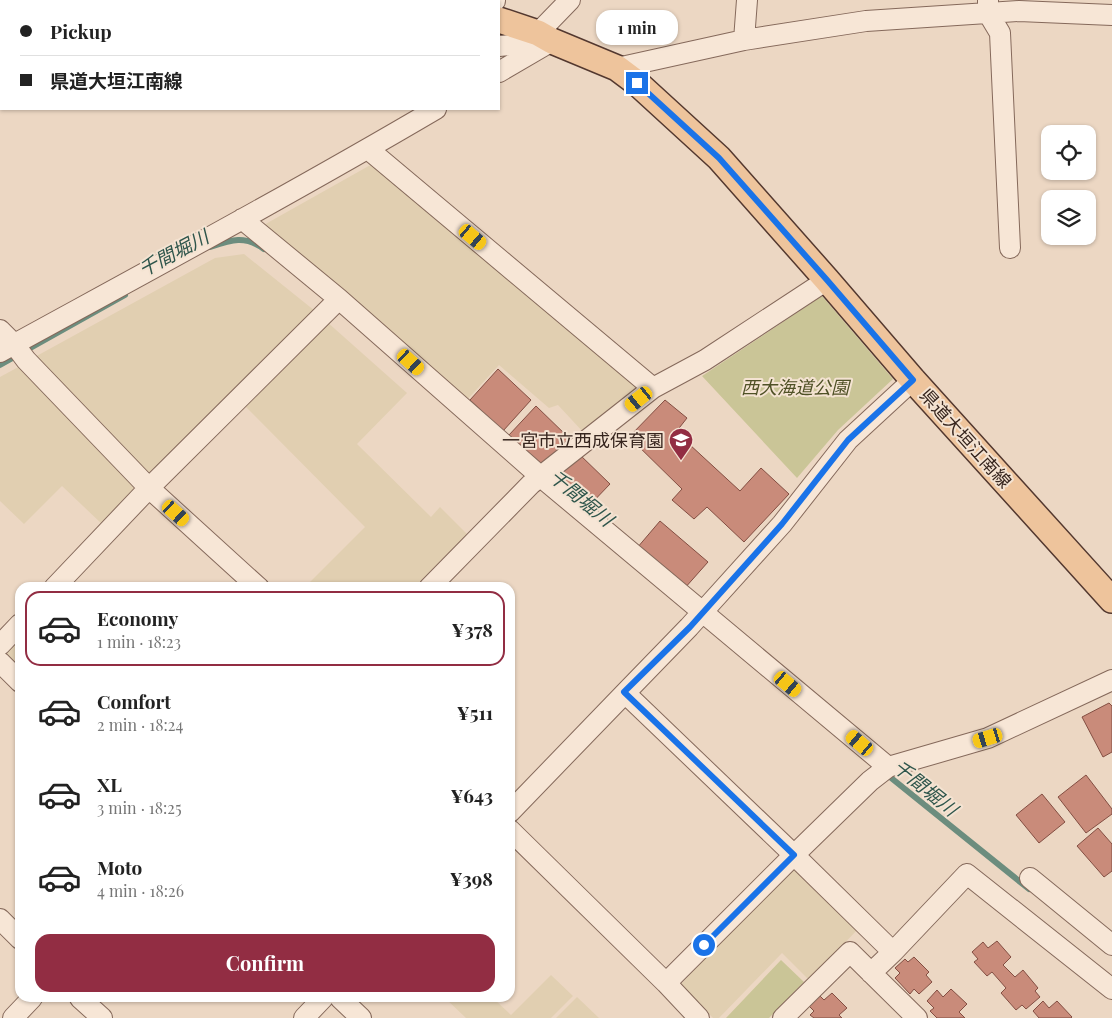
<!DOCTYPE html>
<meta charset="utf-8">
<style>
:root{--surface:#fff;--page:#f6f6f6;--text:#222;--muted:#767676;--line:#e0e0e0;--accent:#922d43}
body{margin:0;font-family:"Playfair Display","Noto Sans JP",serif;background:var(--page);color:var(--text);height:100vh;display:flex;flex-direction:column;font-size:19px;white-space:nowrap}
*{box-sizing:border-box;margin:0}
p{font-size:16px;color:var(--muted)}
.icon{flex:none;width:28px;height:28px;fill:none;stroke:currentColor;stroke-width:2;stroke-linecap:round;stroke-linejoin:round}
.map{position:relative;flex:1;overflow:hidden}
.sheet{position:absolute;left:15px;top:582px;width:500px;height:420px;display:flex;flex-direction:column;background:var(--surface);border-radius:15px;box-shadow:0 1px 4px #0004}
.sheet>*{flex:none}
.top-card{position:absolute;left:0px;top:0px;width:500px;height:110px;box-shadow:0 1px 4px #0004;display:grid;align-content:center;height:110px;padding:0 20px;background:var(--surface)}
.tools{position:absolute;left:1041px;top:125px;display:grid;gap:10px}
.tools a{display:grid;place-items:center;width:55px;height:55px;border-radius:10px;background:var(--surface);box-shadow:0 1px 4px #0004;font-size:25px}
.end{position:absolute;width:22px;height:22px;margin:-11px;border:6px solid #1a73e8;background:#fff;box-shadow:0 0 0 2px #fff}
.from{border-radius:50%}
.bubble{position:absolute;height:35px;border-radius:15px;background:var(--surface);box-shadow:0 1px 4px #0004;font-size:16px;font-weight:700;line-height:35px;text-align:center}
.car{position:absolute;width:15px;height:30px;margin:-15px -8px;border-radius:6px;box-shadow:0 0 4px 1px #0007;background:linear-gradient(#f5c518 24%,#345 0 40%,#f5c518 0 76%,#345 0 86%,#f5c518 0)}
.top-card b{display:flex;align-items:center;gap:18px;height:48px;font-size:19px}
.top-card b+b{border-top:1px solid var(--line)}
.top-card i{width:12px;height:12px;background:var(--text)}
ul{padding:9px 0 0;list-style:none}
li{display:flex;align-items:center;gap:15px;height:75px;margin:0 10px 8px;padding:0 10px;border:2px solid transparent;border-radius:15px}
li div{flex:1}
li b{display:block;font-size:19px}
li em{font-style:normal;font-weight:700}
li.selected{border-color:var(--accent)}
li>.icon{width:45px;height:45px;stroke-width:1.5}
.action{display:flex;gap:10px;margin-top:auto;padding:10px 20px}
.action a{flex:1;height:58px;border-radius:15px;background:var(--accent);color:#fff;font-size:20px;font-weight:700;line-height:58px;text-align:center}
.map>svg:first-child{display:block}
</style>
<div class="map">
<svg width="1112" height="1018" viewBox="0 0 1112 1018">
<rect width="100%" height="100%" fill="#ecd7c3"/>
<path fill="#e1cfb1" d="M374 163 641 386 584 433 558 405 549 408 499 365 465 402 262 226Z
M244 254 315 311 150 476 33 358 215 258Z
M326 321 407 393 357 444 431 517 440 507 468 535 417 587H305L365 527 243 404Z
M22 365 140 489 103 525 62 486 24 524 0 501V377Z
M20 635V673L1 654Z
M795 866 859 928 809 980 782 953 719 1018H713L680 985Z
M551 975 573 996 551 1018H466L445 998H493L511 1015Z
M577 997 599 1018H556Z"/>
<path fill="#cac597" d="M822 296 893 379 838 430 797 478 702 376Z
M781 960 804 982 769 1018H726Z"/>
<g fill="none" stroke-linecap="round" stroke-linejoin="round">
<path stroke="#6c8d7e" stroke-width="6" d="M210 247C231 240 245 235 264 249
M0 365 125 295
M885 773 1029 889"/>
</g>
<path fill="#c98b7a" stroke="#834e42" d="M498 369 531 400 503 431 470 400Z
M665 400 687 418 676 432 740 491 761 468 789 494 744 542 707 507 694 519 672 500 682 489 629 437Z
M536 406 569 438 541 467 509 435Z
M578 453 610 484 587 508 555 476Z
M660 521 708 562 684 589 637 548Z
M1109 703 1112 706V752L1103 757 1082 717Z
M1086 775 1112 809V814L1086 833 1058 797Z
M1042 794 1065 822 1039 843 1016 815Z
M1098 828 1112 844V871L1104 877 1077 846Z
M997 941 1011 957 1003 965 1015 977 1023 970 1038 988 1035 991 1040 997 1026 1009 1022 1005 1016 1010 1001 993 1006 988 992 972 987 976 974 962 978 959 972 952 983 942 988 948Z
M914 957 929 972 926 975 932 982 919 994 914 989 910 994 895 978 900 973 895 968 905 959 908 962Z
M951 989 967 1004 959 1012 965 1018H937L930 1011 934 1008 927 1001 937 990 943 997Z
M832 993 847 1008 839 1015 842 1018H814L810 1015 814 1011 807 1004 818 994 824 1000Z
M1043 1001 1049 1008 1057 1001 1072 1017 1071 1018H1039L1033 1011Z"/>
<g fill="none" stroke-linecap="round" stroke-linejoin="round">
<defs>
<path id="minor" d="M494 0 495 1
M988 0V13L1000 33 1010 248
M538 33 570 0
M744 40 747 0
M499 46 545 42
M0 49 1 54
M617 68 744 40 866 21 1019 11 1112 15
M499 72 552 41
M368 149 653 388
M242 219 339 299 541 477 888 767
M0 330 14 344 26 360 149 488 259 588
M0 352C146 272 293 193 436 109
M54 588 149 488 339 299
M429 588 531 484 653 388 705 360 827 280
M0 645 20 624
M0 662 20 682
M625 693 794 855 893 952
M510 812 625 693 689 627 782 524 848 440 913 380
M510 830 666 983 699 1018
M1030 878 1112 945
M0 919 20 939
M871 973 893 952 967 874 1112 989
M666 983 794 855 870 781 888 767 988 738 1112 680
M80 998 102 1018
M340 998 361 1018
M13 1018 32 998
M304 1018 323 998
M783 1018 850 952 917 1018"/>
<path id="major" d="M436 0 440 1
M499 20 538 33 552 41 617 68 637 83 719 158 827 280 913 380 1112 600"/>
</defs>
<use href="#minor" stroke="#85695b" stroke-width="22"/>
<use href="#major" stroke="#53382f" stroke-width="28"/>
<use href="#minor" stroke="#f7e6d6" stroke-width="20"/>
<use href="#major" stroke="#eec49c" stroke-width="25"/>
</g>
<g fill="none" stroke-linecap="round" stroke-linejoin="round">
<path stroke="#1a73e8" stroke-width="6" d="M637 83 719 158 827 280 913 380 848 440 782 524 690 627 624 692 794 855 704 945"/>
</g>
<defs>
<symbol id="school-pin" viewBox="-11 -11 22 30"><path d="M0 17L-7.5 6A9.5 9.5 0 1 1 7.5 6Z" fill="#922d43" stroke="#f4e3d2"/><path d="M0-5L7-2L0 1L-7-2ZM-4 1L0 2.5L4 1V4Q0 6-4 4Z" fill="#fff"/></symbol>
</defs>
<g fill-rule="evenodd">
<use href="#school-pin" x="667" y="426" width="28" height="38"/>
</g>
<g text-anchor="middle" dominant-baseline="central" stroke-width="4" stroke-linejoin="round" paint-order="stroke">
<g font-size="18" font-style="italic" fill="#4f5126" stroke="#f4e3d2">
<text x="795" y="387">西大海道公園</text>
</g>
<g font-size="18" fill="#36251e" stroke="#f4e3d2">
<text transform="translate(966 438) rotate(48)">県道大垣江南線</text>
</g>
<g font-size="18" fill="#36251e" stroke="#f4e3d2" text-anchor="end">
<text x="664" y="440">一宮市立西成保育園</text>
</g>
<g font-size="19" font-style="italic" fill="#2e554b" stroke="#f4e3d2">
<text transform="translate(173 252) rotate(-28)">千間堀川</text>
<text transform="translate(582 497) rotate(40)">千間堀川</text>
<text transform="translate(926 787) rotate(39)">千間堀川</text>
</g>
</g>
</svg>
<div class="tools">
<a><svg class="icon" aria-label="locate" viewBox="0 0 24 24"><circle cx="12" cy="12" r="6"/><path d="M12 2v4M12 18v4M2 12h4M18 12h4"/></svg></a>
<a><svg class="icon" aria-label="layers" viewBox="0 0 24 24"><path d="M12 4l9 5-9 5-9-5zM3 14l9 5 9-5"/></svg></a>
</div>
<i class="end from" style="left:704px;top:945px"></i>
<i class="end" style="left:637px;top:83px"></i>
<div class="bubble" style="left:596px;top:10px;width:82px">1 min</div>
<i class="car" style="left:473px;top:237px;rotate:130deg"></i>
<i class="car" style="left:411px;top:362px;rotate:132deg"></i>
<i class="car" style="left:639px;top:399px;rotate:231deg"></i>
<i class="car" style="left:176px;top:513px;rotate:132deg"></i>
<i class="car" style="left:788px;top:684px;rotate:130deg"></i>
<i class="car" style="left:988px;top:738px;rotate:253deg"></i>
<i class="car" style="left:860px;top:743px;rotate:310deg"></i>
<div class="top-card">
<b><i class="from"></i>Pickup</b>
<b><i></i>県道大垣江南線</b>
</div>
<section class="sheet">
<ul>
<li class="selected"><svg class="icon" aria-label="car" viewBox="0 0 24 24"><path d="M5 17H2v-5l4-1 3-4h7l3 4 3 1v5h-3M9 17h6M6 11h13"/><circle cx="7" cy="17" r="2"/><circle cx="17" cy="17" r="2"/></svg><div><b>Economy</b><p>1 min · 18:23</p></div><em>¥378</em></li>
<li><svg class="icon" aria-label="car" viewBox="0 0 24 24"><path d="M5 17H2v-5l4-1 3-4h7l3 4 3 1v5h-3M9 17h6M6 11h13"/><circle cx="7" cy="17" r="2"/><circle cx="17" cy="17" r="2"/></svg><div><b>Comfort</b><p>2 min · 18:24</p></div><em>¥511</em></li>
<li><svg class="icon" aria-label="car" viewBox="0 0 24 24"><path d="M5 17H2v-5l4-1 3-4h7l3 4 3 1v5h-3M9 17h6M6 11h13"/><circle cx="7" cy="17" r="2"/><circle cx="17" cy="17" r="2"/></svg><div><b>XL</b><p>3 min · 18:25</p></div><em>¥643</em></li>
<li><svg class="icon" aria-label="car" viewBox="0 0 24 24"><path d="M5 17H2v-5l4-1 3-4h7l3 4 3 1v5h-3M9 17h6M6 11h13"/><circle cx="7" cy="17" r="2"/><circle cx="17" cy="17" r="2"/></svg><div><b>Moto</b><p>4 min · 18:26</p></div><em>¥398</em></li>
</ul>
<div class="action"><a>Confirm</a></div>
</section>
</div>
